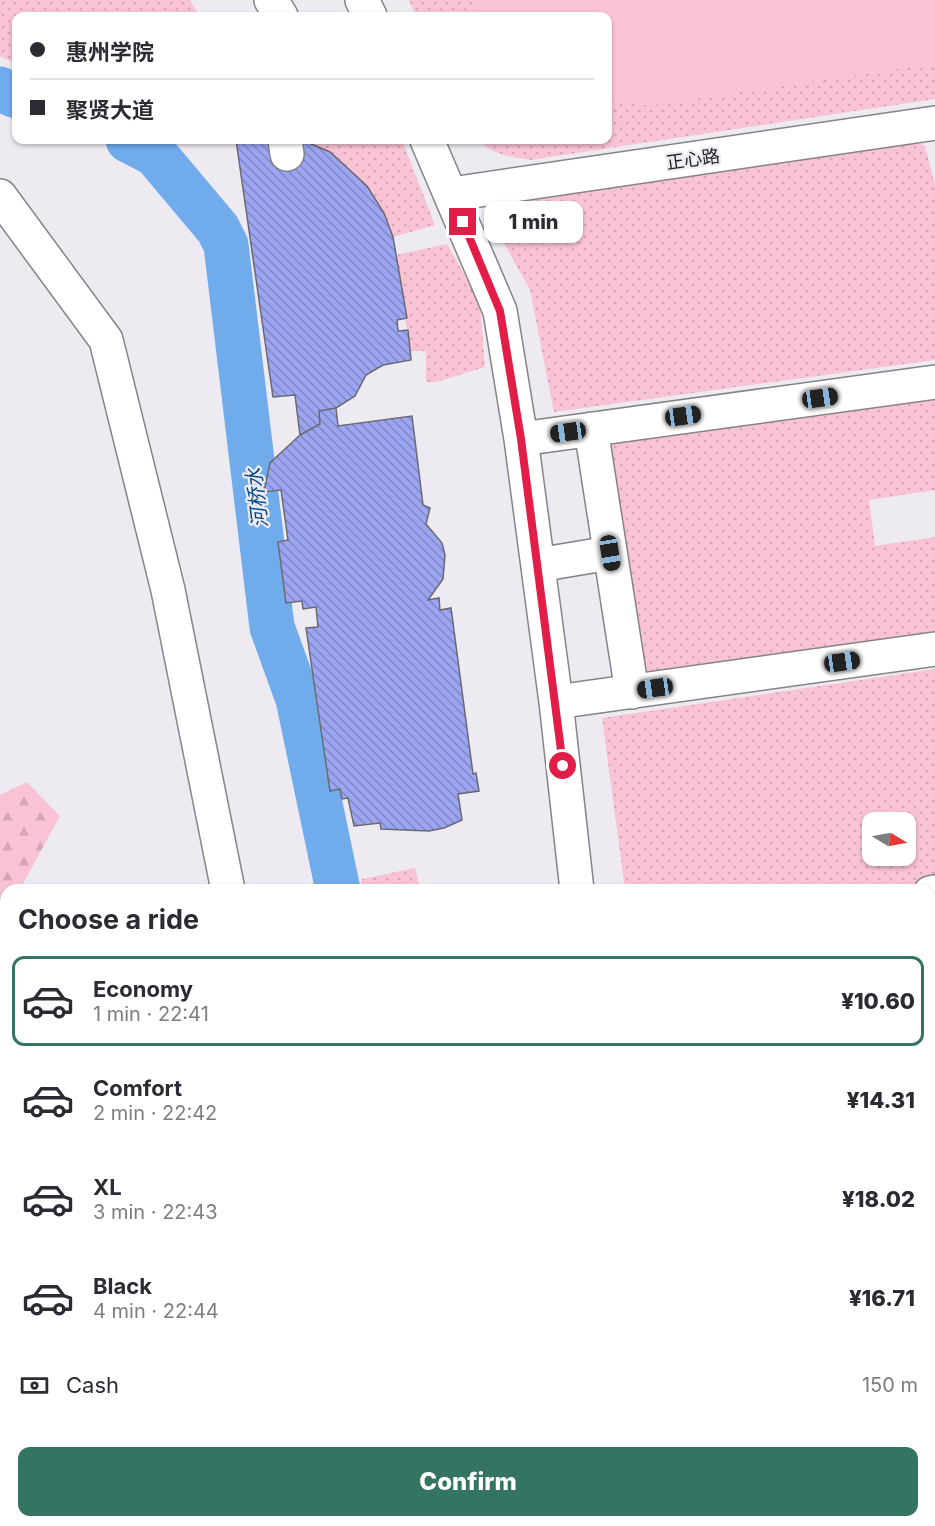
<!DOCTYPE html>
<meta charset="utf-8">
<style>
:root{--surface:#fff;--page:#f7f7f7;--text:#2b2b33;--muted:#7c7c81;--line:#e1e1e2;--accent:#357462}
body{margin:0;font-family:Inter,"Noto Sans SC",sans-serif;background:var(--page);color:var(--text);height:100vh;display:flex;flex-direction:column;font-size:22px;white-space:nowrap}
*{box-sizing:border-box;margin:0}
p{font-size:20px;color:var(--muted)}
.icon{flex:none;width:33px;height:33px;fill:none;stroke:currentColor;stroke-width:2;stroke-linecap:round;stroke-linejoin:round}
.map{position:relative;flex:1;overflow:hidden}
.drawer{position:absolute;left:0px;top:884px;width:936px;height:644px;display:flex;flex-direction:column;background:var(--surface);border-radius:18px 18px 0 0;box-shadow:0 2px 4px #0004}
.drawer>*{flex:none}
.top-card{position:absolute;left:12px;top:12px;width:600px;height:132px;border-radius:12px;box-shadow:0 2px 4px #0004;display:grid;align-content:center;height:132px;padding:0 18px;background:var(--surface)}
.needle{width:39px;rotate:100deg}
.fabs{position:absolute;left:862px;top:812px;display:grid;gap:12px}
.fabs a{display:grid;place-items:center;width:54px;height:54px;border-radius:12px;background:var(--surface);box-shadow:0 2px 4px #0004;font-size:30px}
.end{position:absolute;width:27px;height:27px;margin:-14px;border:8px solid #e11d48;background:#fff;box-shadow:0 0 0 3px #fff}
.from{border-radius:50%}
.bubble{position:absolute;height:42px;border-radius:12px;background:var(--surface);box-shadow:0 2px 4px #0004;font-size:20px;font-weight:800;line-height:42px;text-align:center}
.car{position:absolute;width:18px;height:36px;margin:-18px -9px;border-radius:8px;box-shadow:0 0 4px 2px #0007;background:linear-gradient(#222 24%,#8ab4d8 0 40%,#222 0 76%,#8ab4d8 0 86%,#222 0)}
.top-card b{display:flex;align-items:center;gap:21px;height:57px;font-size:22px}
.top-card b+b{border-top:2px solid var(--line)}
.top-card i{width:15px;height:15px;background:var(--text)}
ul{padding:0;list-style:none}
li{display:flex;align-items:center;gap:18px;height:90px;margin:0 12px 9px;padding:0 6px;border:3px solid transparent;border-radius:12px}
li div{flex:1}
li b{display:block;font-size:22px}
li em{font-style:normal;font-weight:800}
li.selected{border-color:var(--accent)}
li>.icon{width:54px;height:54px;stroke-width:1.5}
h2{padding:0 18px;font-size:27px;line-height:72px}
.pay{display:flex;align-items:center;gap:15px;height:66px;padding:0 18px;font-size:22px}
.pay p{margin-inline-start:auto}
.button{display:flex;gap:12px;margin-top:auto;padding:12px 18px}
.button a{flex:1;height:69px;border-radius:12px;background:var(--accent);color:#fff;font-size:24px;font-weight:800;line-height:69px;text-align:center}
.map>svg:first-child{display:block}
</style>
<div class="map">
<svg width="935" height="1526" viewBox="0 0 935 1526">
<defs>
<pattern id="grass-dots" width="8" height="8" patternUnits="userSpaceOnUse" patternTransform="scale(1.5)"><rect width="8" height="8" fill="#f9c3d5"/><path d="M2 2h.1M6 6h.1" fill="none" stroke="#d5a7b6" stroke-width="1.8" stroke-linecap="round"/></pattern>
<pattern id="forest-firs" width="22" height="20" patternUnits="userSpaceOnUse" patternTransform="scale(1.5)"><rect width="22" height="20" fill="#f9c3d5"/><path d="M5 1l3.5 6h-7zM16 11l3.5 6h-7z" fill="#d5a7b6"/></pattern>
<pattern id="water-rules" width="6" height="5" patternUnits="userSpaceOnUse" patternTransform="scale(1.5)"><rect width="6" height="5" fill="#70acec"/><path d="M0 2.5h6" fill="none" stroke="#5b8bbf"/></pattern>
<pattern id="building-back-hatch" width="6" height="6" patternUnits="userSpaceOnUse" patternTransform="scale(1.5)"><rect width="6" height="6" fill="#9ba5f2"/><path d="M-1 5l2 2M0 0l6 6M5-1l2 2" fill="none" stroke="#7e86c3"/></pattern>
</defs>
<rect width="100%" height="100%" fill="#edeaf1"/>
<path fill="url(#grass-dots)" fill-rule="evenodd" d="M0 0H190L199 16H16V64L0 56Z
M409 0H473L478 16H416Z
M935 63V99L530 160C512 157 490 154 479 140H608V103L653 105Z
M302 140H402L435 225 393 237C374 188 351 161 302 140Z
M912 140 925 146 935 185V360L554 412 530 290 504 243 508 215 523 199Z
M447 244 480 302 485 367 436 382H426V351H410L396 255Z
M935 397V490L869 500 875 546 935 537V631L644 674 610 442Z
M935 669V892L930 890 625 889 602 718ZM873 822H906V855H873Z
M415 868 420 889H360L362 879Z"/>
<path fill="url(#forest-firs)" d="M27 782 60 816 20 889 6 890V929L1 943 6 949V1306L1 1313 6 1319V1471L0 1473V795Z
M386 1521H563L565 1526H386Z"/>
<path fill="#f9c3d5" d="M473 0H935V63L653 105 608 103V16H478Z
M935 892V1353H930V893Z"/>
<path fill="url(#water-rules)" d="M935 955V1103L930 1108V956Z"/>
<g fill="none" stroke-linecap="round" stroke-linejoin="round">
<path stroke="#70acec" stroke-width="45" d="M0 89 16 96
M128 140 155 154 218 229 226 245 272 627 298 699 338 890
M369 1526 370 1521"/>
</g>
<path fill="url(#building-back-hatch)" stroke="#696a70" stroke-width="1.5" d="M236 140H302L330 152 367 186 384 213 393 237 407 318 397 320 398 331 408 330 411 360 383 365 366 375 355 396 336 408 319 411 320 424 300 435 295 395 273 397Z
M336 408 338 426 412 416 423 505 430 508 426 524 442 543 445 555 443 579 428 600 439 598 440 610 451 608 473 774 476 773 479 791 458 794 462 820 444 828 429 831 381 829 380 823 354 826 348 798 342 799 340 789 330 791 306 628 318 627 316 607 303 609 302 601 286 603 278 542 288 540 281 490 264 492 270 463 300 435 320 424 319 411Z
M729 1521H815L775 1524 776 1526H731Z
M833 1521H869L870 1526H834Z"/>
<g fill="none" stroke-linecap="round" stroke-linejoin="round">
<defs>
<path id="minor" d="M271 0 281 16
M362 0 370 16
M285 140 287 154
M427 140 500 311 521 439 556 702 577 890
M452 194 935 123
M0 196 106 340 168 590 228 890
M591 429 632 692
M521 439 935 382
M538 565 610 553
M556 702 935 649
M930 893 935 892
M0 1507 6 1504
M890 1521 891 1526
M604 1524 674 1526
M290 1526V1521"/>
</defs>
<use href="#minor" stroke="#858388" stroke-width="36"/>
<use href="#minor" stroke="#fff" stroke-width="33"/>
</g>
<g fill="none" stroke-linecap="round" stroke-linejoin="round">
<path stroke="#e11d48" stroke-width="8" d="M463 222 500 311 521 439 563 766"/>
</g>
<g text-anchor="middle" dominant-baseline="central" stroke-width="4.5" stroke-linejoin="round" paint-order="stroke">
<g font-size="18" fill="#1d1d1f" stroke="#edeaf1">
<text transform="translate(693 159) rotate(-8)">正心路</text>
</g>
<g font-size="20" font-style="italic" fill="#044983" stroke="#edeaf1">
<text transform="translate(257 498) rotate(-97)">河桥水</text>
</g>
</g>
</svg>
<div class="fabs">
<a><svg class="needle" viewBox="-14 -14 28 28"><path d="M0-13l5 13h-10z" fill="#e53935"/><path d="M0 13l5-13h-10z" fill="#7c7c81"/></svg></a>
</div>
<i class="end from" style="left:563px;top:766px"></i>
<i class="end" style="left:463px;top:222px"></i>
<div class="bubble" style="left:484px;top:201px;width:99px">1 min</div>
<i class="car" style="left:820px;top:398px;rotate:82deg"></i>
<i class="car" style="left:683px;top:416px;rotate:82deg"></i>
<i class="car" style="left:568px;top:432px;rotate:262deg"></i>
<i class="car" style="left:610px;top:553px;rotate:171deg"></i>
<i class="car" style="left:842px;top:662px;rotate:82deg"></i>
<i class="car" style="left:655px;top:688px;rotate:262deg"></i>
<div class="top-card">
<b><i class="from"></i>惠州学院</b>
<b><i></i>聚贤大道</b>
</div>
<section class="drawer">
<h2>Choose a ride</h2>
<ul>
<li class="selected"><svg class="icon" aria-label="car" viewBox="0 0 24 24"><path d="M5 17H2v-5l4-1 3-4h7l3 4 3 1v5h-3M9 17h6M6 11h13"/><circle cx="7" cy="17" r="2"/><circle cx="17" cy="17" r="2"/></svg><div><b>Economy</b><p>1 min · 22:41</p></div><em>¥10.60</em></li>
<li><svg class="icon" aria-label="car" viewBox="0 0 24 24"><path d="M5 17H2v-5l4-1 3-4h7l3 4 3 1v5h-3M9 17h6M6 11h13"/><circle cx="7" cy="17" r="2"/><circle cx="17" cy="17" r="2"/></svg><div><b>Comfort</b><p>2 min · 22:42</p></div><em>¥14.31</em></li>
<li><svg class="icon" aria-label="car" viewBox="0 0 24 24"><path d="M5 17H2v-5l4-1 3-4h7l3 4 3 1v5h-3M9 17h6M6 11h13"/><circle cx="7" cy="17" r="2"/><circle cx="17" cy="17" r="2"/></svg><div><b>XL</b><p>3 min · 22:43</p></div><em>¥18.02</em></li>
<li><svg class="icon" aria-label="car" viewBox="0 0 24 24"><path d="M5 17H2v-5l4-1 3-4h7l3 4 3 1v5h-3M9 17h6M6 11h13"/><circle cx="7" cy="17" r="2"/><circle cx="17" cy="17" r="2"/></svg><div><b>Black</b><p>4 min · 22:44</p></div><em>¥16.71</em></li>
</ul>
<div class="pay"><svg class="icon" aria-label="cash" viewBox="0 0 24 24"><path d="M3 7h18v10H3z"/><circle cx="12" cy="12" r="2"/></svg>Cash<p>150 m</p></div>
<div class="button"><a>Confirm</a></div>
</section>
</div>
